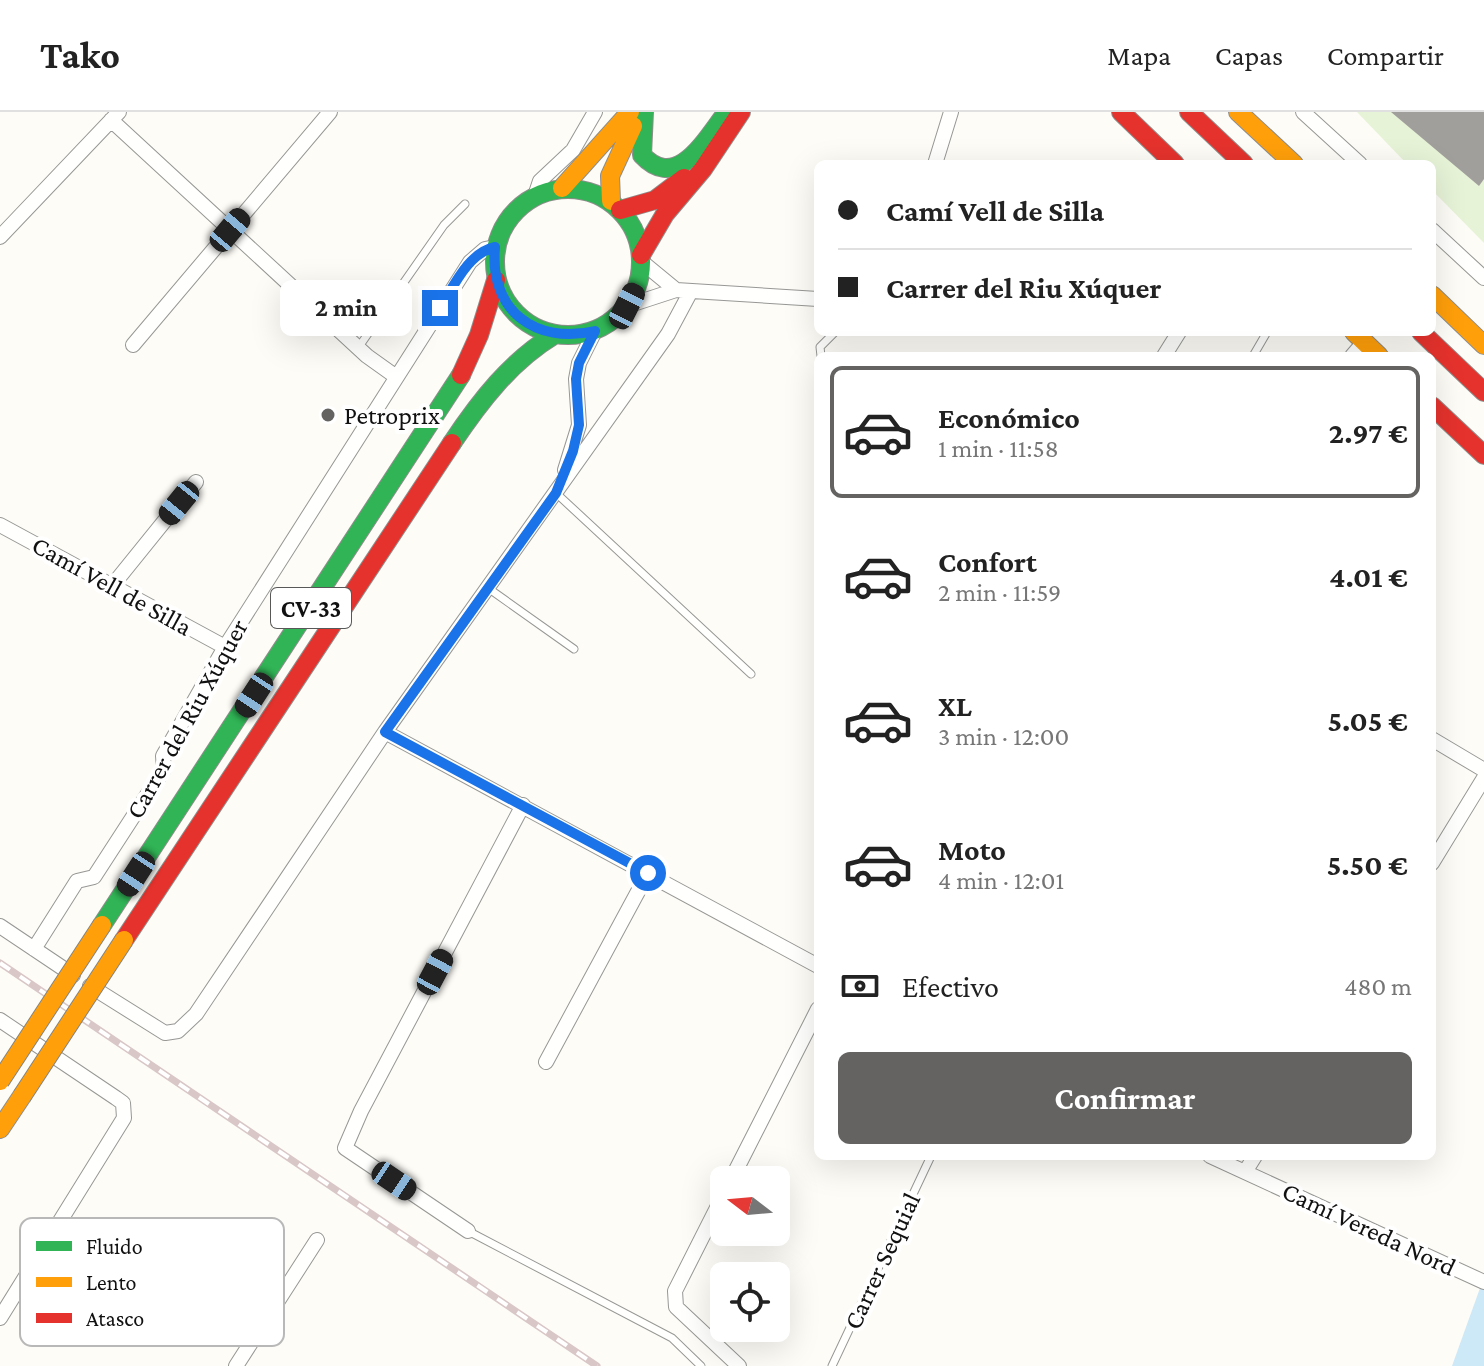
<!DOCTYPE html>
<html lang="es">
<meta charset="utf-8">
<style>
:root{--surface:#fff;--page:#f6f6f6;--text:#222;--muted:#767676;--line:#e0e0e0;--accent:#646362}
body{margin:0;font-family:"Crimson Pro",serif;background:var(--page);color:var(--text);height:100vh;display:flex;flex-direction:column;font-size:30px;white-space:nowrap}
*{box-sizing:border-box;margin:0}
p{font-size:26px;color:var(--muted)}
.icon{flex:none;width:44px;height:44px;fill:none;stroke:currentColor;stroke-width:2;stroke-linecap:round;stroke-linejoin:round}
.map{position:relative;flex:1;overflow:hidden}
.panel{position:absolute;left:814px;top:240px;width:622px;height:808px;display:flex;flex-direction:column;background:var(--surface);border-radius:12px;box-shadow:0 8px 32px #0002}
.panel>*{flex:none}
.hud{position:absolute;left:814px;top:48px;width:622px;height:176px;border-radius:12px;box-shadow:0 8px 32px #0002;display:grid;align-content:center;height:176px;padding:0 24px;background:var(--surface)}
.needle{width:52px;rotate:286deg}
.buttons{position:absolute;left:710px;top:1054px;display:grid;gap:16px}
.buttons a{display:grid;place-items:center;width:80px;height:80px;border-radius:12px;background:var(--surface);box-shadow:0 8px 32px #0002;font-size:40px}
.end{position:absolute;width:36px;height:36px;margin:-18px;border:10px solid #1a73e8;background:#fff;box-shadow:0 0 0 4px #fff}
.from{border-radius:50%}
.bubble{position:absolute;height:56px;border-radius:12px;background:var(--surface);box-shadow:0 8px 32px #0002;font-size:26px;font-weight:700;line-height:56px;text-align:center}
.car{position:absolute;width:24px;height:48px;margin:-24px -12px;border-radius:10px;box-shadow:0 0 6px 2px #0007;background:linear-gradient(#222 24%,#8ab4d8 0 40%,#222 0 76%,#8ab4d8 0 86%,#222 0)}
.hud b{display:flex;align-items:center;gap:28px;height:76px;font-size:30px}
.hud b+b{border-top:2px solid var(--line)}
.hud i{width:20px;height:20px;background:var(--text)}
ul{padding:14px 0 0;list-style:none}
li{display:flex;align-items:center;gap:24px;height:132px;margin:0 16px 12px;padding:0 8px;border:4px solid transparent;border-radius:12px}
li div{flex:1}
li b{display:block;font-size:30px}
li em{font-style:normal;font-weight:700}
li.selected{border-color:var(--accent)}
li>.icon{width:72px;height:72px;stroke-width:1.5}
.pay{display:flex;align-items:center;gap:20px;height:88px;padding:0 24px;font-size:30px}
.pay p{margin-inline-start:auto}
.cta{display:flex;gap:16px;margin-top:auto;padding:16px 24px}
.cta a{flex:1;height:92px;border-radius:12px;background:var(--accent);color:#fff;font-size:32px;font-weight:700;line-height:92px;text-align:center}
header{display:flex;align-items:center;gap:48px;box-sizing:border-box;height:112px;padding:0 40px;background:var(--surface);border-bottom:2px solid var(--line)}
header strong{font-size:38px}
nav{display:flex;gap:44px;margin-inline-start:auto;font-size:28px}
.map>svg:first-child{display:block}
</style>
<header>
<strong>Tako</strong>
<nav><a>Mapa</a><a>Capas</a><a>Compartir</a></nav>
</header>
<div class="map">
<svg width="1484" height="1254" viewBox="0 0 1484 1254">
<rect width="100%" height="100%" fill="#fdfcf7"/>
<path fill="#e7f3d7" d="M1357 0H1484V131L1432 78V52H1407Z"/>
<path fill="#cde8f7" d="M1484 1165V1254H1452Z"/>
<path fill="#a19f9c" d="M1391 0H1484V67L1479 74Z"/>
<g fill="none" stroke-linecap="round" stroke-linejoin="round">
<defs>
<path id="lane" d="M358 236 444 113 465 92
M821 244 820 235 835 220
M1253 244 1267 220
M556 381 751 562
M488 476 574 537
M468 1119 672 1226 701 1254
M832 1254 931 1044"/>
<path id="street" d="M1303 0 1360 52
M111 8 367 244 395 264
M935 52 951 0
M535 84 540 69 573 38 595 0
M1432 118 1484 166
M0 125 119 0
M676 178 818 187
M627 194 676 178 642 150
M133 233 330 0
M1164 244 1179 220
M1352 244 1364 230
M565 358 579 313 576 267 579 251 595 219
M0 413 225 535
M112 474 196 370
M385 620 818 854
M1432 627 1484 658
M1432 751 1484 666
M0 814 73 863
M34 837 77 769 94 765 164 657 163 644 225 535 470 150 485 137 495 135
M90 874 165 921 178 919 196 902 385 620 668 222 691 179
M0 908 116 986 123 991 124 1006 0 1206
M546 950 648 761
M1210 1044 1484 1170
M1245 1060 1255 1044
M731 1068 818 897
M724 1082 675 1179 676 1195 739 1254
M468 1119 345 1036 361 999 523 693
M236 1254 317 1128"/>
<path id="fast" d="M644 0 642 43C677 81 706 27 727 0
M495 150a73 73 0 1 1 146 0a73 73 0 1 1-146 0Z
M452 331C480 289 511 249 554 223
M102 813 461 263"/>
<path id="slow" d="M1238 0 1294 52
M562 76 630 0
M611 89 610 64 633 14
M1432 183 1484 233
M1354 220 1379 244
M0 1017 22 984"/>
<path id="jam" d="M1121 0 1175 52
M1189 0 1244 52
M620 98 655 88 684 66
M641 143 665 102 703 57 741 0
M1421 220 1484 280
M461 263 479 223 496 168
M1432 294 1484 343
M124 828 452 331"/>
</defs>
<use href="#lane" stroke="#979795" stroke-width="9"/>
<use href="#street" stroke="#979795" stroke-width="16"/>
<use href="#fast" stroke="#8e8d8b" stroke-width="20"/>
<use href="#slow" stroke="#8e8d8b" stroke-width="20"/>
<use href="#jam" stroke="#8e8d8b" stroke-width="20"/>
<use href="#lane" stroke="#fffffe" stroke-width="7"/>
<use href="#street" stroke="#fffffe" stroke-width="14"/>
<use href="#fast" stroke="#30b455" stroke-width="18"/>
<use href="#slow" stroke="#ff9f0a" stroke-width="18"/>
<use href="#jam" stroke="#e5322d" stroke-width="18"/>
<defs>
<path id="rail" d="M0 851 597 1254"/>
</defs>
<use href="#rail" stroke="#d9c6c7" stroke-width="7"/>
<use href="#rail" stroke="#fff" stroke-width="4" stroke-dasharray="12" stroke-linecap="butt"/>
<defs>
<path id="slow-bridge" d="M0 969 102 813
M22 984 124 828"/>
</defs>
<use href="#slow-bridge" stroke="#858482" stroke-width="20" stroke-linecap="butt"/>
<use href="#slow-bridge" stroke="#ff9f0a" stroke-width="18"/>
</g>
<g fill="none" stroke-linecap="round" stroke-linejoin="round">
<path stroke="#1a73e8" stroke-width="10" d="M440 196C454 174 468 141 495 135 489 198 535 233 595 219L579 251 576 267 579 313 573 339 556 381 385 620 648 761"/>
</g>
<circle fill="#646362" stroke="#fff" stroke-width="3" cx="328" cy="303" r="8"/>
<g text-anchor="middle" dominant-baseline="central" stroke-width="8" stroke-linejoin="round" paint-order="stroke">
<rect fill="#fff" stroke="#585858" stroke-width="2" x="271" y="476" width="80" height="40" rx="6"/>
<g font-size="24" font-weight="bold" fill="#111">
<text x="311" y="496">CV-33</text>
</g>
<g font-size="26" fill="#111" stroke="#fff" text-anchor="start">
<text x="344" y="303">Petroprix</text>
</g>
<g font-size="26" fill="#111" stroke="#fff">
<text transform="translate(112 474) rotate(29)">Camí Vell de Silla</text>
<text transform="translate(187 607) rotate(-61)">Carrer del Riu Xúquer</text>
<text transform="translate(1369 1117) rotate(25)">Camí Vereda Nord</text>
<text transform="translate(882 1149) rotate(-65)">Carrer Sequial</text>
</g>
</g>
<rect x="20" y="1106" width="264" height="128" rx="12" fill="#fff" stroke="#b8b8b8" stroke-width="2"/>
<rect x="36" y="1129" width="36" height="10" fill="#30b455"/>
<rect x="36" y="1165" width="36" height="10" fill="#ff9f0a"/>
<rect x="36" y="1201" width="36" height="10" fill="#e5322d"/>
<g font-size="22" fill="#111">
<text x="86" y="1142">Fluido</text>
<text x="86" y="1178">Lento</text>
<text x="86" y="1214">Atasco</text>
</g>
</svg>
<div class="buttons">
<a><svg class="needle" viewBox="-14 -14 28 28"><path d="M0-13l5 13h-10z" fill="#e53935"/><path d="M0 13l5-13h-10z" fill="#767676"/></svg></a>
<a><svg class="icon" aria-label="locate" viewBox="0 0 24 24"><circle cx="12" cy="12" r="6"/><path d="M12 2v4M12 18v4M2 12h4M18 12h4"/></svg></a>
</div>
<i class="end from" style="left:648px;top:761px"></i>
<i class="end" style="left:440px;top:196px"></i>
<div class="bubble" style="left:280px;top:168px;width:132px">2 min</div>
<i class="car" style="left:230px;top:118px;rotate:40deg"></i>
<i class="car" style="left:627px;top:194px;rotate:27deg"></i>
<i class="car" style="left:179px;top:391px;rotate:219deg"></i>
<i class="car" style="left:254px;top:583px;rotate:213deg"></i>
<i class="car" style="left:136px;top:762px;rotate:213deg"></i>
<i class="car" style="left:435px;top:860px;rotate:28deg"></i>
<i class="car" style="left:394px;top:1069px;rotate:124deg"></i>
<div class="hud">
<b><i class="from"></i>Camí Vell de Silla</b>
<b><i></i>Carrer del Riu Xúquer</b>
</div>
<section class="panel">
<ul>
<li class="selected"><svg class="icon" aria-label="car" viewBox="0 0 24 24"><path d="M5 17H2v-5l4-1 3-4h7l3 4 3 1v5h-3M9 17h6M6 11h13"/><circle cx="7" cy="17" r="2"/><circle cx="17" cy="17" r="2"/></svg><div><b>Económico</b><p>1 min · 11:58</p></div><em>2.97 €</em></li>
<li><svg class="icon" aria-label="car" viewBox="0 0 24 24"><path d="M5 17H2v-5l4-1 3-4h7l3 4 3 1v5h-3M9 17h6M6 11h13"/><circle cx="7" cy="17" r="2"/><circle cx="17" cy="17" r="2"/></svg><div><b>Confort</b><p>2 min · 11:59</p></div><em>4.01 €</em></li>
<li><svg class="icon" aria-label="car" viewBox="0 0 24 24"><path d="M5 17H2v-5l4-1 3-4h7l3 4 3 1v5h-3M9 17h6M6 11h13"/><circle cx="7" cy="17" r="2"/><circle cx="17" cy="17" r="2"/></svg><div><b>XL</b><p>3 min · 12:00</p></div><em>5.05 €</em></li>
<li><svg class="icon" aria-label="car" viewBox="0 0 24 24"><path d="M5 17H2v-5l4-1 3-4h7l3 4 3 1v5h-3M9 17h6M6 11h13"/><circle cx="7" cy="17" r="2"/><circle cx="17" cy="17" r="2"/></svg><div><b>Moto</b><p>4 min · 12:01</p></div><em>5.50 €</em></li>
</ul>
<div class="pay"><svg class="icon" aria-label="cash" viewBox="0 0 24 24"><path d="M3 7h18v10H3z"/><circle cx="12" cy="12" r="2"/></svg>Efectivo<p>480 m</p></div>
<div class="cta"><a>Confirmar</a></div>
</section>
</div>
